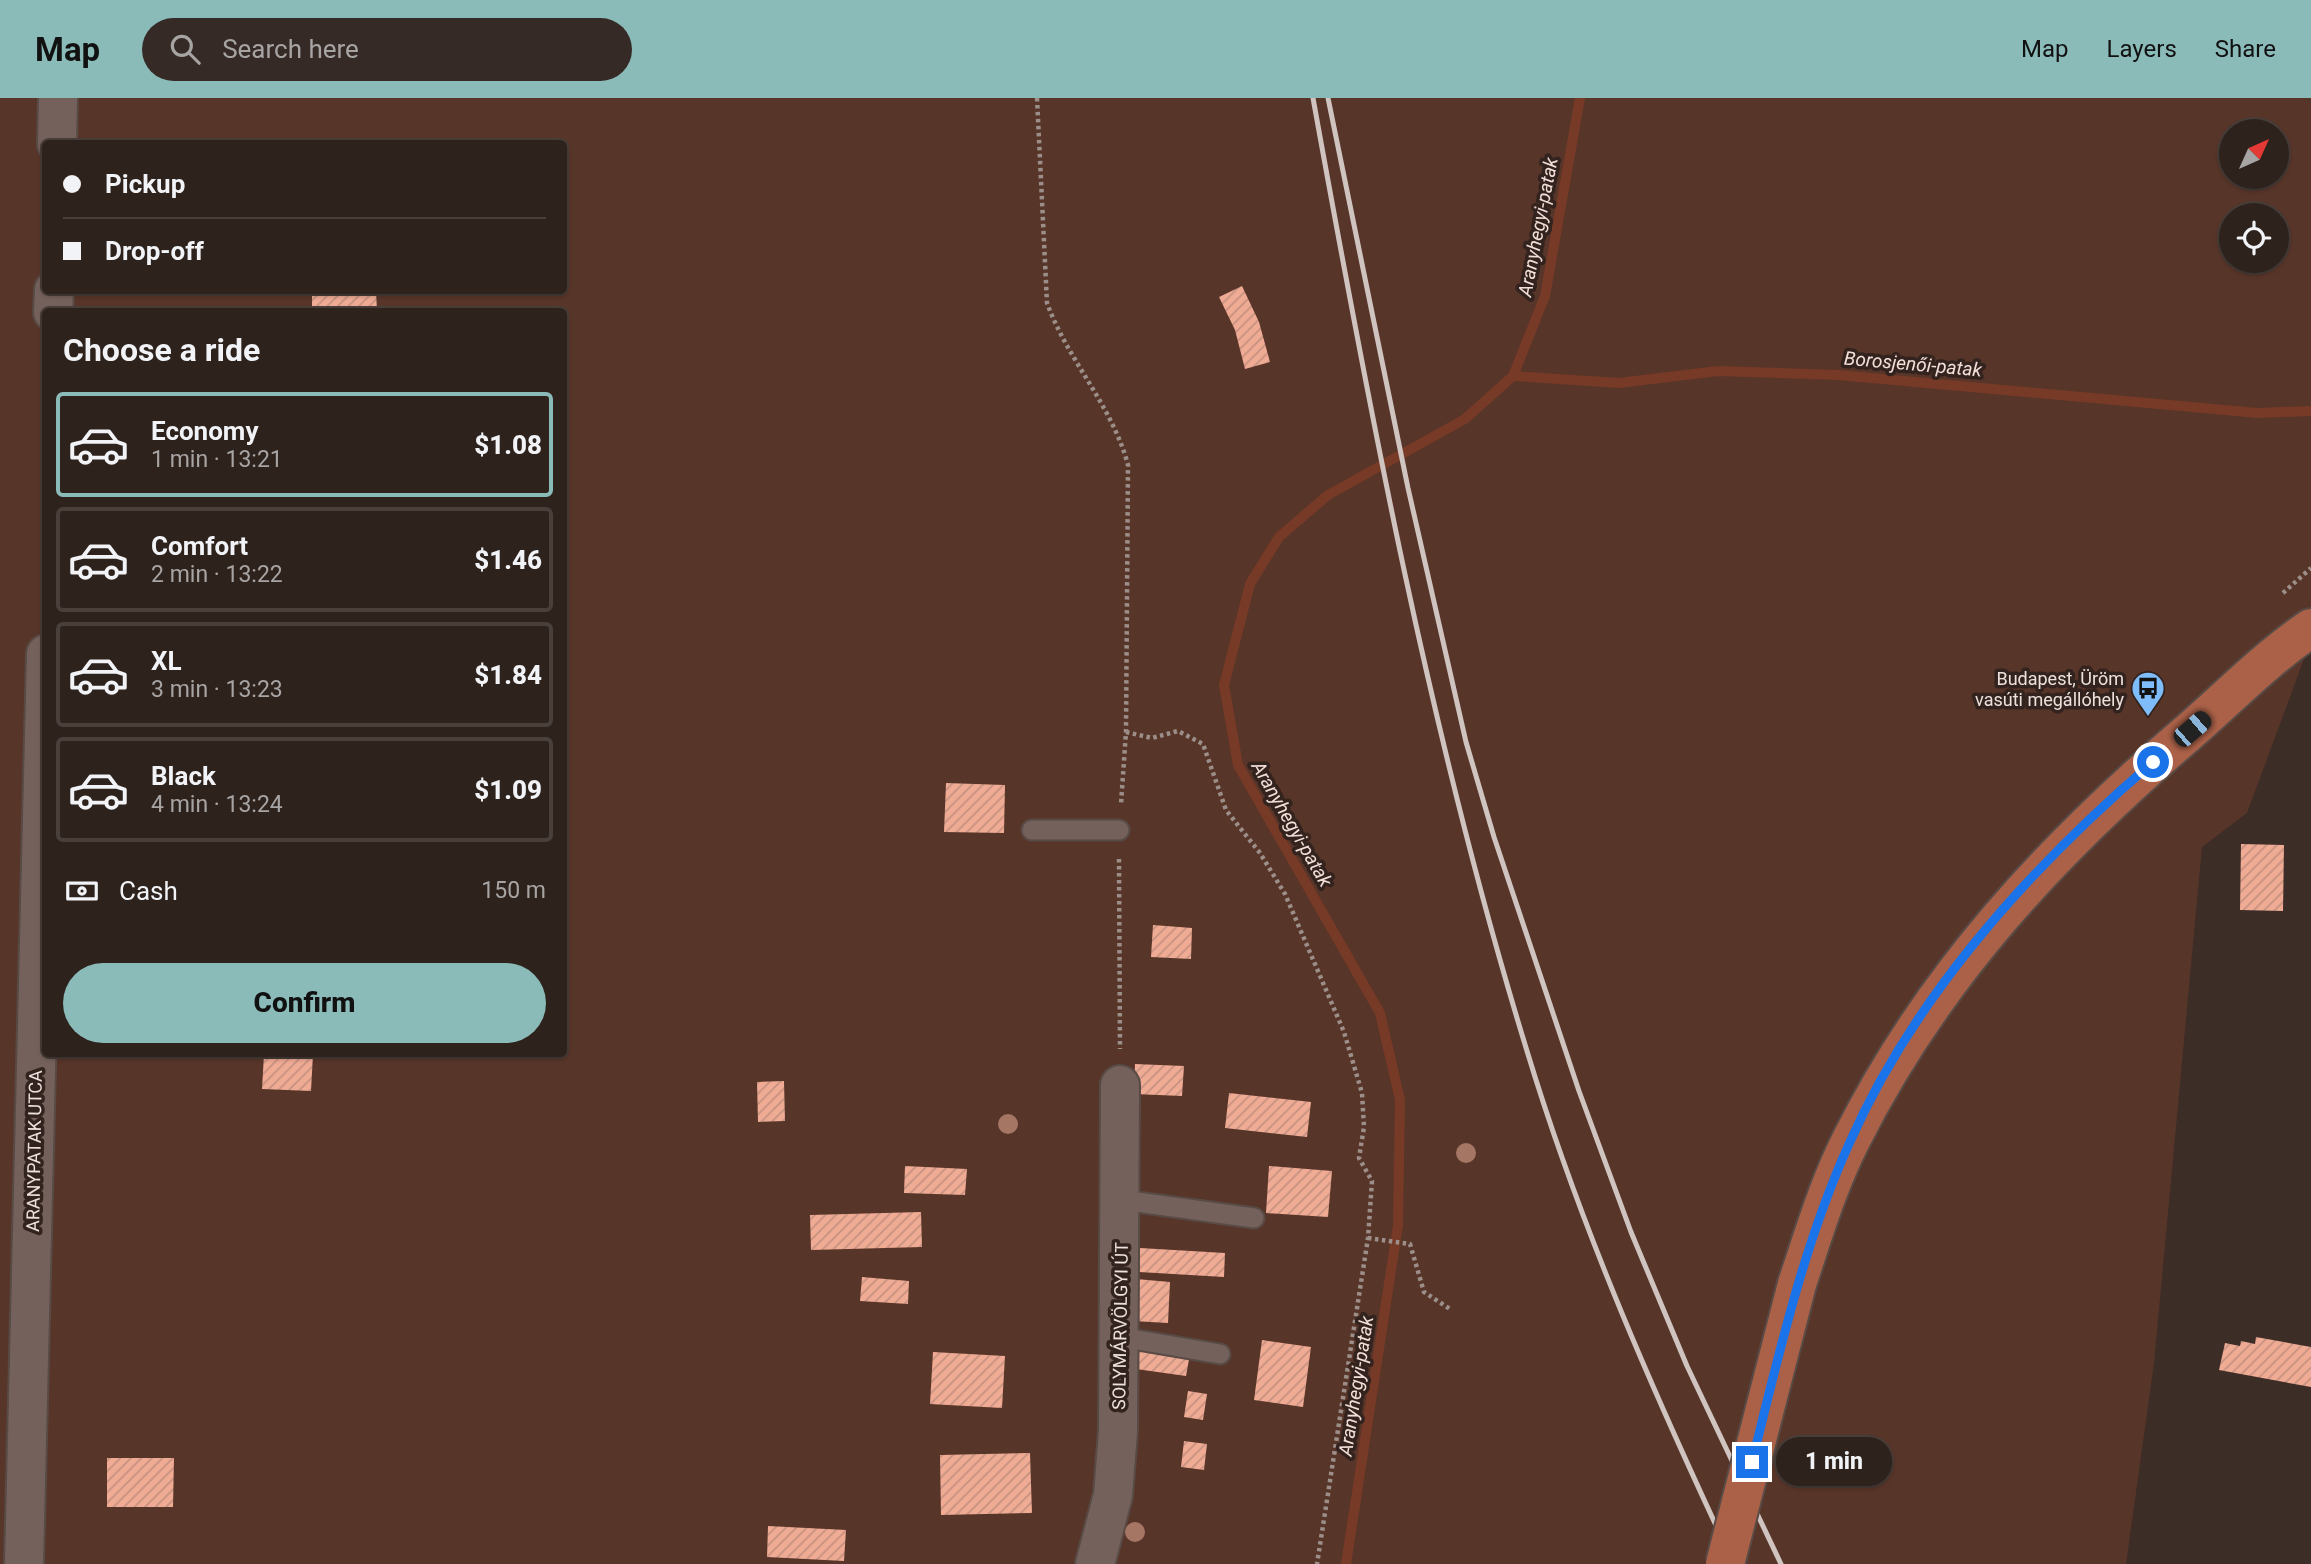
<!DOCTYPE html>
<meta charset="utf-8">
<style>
:root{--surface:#2e221d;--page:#362a26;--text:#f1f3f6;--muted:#a7a4a4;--line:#493f3b;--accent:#8bbbb9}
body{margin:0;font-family:Roboto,sans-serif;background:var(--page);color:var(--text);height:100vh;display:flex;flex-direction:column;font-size:26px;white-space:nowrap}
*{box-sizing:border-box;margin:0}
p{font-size:23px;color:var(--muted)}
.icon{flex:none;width:38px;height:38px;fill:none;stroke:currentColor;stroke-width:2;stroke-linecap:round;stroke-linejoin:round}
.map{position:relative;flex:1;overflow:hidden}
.sheet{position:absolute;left:42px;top:210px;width:525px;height:749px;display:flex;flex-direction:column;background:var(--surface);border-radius:7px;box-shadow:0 2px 5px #0004,0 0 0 2px var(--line)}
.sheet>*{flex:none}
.banner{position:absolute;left:42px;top:42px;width:525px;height:154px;border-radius:7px;box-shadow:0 2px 5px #0004,0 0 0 2px var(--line);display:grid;align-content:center;height:154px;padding:0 21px;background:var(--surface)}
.needle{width:46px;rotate:45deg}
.tools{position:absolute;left:2219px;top:21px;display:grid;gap:14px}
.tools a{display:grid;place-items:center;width:70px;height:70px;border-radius:50%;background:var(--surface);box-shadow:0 2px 5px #0004,0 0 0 2px var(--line);font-size:35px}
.end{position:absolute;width:32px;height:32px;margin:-16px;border:9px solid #1a73e8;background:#fff;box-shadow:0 0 0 4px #fff}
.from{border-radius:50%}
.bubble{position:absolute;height:49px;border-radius:24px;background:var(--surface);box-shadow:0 2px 5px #0004,0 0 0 2px var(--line);font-size:23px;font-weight:800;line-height:49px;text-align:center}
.car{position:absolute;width:21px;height:42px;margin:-21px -10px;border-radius:9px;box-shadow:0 0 5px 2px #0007;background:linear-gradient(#222 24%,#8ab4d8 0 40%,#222 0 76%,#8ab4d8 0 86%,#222 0)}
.banner b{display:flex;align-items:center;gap:24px;height:66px;font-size:26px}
.banner b+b{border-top:2px solid var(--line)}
.banner i{width:18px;height:18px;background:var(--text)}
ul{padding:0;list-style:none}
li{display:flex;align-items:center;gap:21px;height:105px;margin:0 14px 10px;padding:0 7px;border:4px solid var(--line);border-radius:7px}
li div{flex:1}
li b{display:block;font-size:26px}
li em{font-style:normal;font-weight:800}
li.selected{border-color:var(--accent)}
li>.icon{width:63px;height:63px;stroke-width:1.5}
h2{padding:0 21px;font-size:32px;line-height:84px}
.pay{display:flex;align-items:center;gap:18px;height:77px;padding:0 21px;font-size:26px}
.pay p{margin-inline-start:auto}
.button{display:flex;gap:14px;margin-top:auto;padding:14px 21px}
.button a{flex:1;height:80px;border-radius:42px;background:var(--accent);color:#111;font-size:28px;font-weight:800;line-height:80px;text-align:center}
header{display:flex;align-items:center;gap:42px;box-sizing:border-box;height:98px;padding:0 35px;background:var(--accent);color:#111}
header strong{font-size:33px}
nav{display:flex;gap:38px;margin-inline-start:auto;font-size:24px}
.search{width:490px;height:63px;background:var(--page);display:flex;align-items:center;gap:18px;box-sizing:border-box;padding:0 24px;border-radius:38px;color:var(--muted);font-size:26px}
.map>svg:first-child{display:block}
</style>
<header>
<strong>Map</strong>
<div class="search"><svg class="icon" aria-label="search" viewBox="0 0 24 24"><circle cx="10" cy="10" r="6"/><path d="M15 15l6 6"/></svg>Search here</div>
<nav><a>Map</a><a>Layers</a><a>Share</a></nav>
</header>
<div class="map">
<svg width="2311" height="1466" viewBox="0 0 2311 1466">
<defs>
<pattern id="building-hatch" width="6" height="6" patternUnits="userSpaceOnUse" patternTransform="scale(1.75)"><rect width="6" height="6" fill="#f0ab94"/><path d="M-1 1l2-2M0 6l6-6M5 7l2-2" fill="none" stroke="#c69180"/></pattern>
</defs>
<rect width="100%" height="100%" fill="#3d2d27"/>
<path fill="#583529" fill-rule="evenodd" d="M0 0H2311V542L2247 715 2202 749 2154 1265 2126 1466H0ZM2231 33H2277V79H2231ZM46 46H564V192H46ZM2231 117H2277V163H2231ZM46 214H564V956H46Z"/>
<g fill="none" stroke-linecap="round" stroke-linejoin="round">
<path stroke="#763a27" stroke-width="10" d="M1513 278 1619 285 1718 273 1838 277 2258 315 2311 313
M1346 1466 1398 1127 1400 1002 1380 915 1238 667 1224 587 1250 486 1279 439 1328 397 1465 321 1513 278 1545 198 1580 0"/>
</g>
<path fill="url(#building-hatch)" d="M1242 188 1259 224 1270 264 1245 271 1235 232 1219 199Z
M312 192H376L377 214H312Z
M946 685 1005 687 1004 735 944 734Z
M2241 746 2284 747 2283 813 2240 812Z
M1153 827 1192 830 1191 861 1151 859Z
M264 956H313L311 993 262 991Z
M1135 966 1184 968 1182 998 1134 996Z
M784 983 785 1023 758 1024 757 984Z
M1229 995 1311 1004 1307 1039 1225 1030Z
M905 1068 967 1071 965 1097 904 1095Z
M1269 1068 1332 1073 1328 1119 1266 1115Z
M921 1114 922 1149 811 1152 810 1117Z
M1140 1150 1225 1155 1224 1179 1139 1174Z
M862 1179 909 1183 908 1206 860 1203Z
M1136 1181 1170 1184 1168 1225 1133 1223Z
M2256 1239 2311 1249V1289L2219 1272 2225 1245 2240 1248 2241 1243 2255 1246Z
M1262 1242 1311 1249 1303 1309 1254 1302Z
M1139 1248 1190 1256 1186 1278 1136 1271Z
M933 1254 1005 1258 1002 1310 930 1306Z
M1188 1293 1207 1296 1203 1322 1184 1319Z
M1184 1343 1207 1346 1204 1372 1181 1369Z
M1030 1355 1032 1415 941 1417 940 1357Z
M107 1360H174L173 1409H107Z
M768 1428 846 1432 844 1463 767 1459Z"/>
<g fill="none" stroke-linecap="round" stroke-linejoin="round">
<defs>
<path id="lane" d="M1032 732H1119
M1122 1102 1254 1120
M1120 1239 1220 1256"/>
<path id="street" d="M57 46 58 0
M53 214 54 192
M24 1466 46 556
M1095 1466 1113 1397 1118 1333 1120 987"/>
<path id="primary" d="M1797 1186C1813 1138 1828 1087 1851 1042 1933 878 2052 751 2190 633 2229 599 2268 559 2311 530"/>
</defs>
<use href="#lane" stroke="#584a45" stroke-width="23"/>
<use href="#street" stroke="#584a45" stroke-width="42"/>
<use href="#primary" stroke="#584a45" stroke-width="42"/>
<path stroke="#9c8f8a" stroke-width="4.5" stroke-dasharray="3.5 3.5" stroke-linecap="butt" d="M1037 0 1047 205C1068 263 1112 307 1128 367L1126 634 1121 706
M2283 495 2311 470
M1126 634 1152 640 1178 633 1203 646 1226 712 1260 755 1285 796 1344 934 1362 995 1364 1029 1359 1060 1372 1083 1368 1140 1317 1466
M1119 761 1120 951
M1368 1140 1410 1146 1424 1194 1450 1211"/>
<use href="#lane" stroke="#75615b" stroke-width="19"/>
<use href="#street" stroke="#75615b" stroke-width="38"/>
<use href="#primary" stroke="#ab6148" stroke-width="38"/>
<path stroke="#d0c4c0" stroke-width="5" d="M1313 0C1371 321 1431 641 1527 953 1581 1131 1655 1298 1734 1466
M1328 0 1408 390 1466 644 1494 739 1579 993 1631 1134 1687 1268 1781 1466"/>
<defs>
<path id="primary-bridge" d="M1725 1466 1797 1186"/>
</defs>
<use href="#primary-bridge" stroke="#584a45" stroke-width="42" stroke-linecap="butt"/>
<use href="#primary-bridge" stroke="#ab6148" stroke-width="38"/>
</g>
<g fill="#a67665">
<circle cx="1008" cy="1026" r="10"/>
<circle cx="1466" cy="1055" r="10"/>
<circle cx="1135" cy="1434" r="10"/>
</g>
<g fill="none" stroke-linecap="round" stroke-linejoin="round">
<path stroke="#1a73e8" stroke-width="9" d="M1752 1364C1779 1256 1803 1148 1849 1046 1914 898 2032 768 2153 664"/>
</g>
<defs>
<symbol id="bus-pin" viewBox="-11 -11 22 30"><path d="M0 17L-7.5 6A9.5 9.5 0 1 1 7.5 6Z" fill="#7fbdfa" stroke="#33231e"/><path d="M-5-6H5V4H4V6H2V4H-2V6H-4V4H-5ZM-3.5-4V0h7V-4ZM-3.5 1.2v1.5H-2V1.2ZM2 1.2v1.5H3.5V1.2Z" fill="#111"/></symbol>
</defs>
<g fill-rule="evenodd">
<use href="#bus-pin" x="2129" y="571" width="38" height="52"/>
</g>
<g text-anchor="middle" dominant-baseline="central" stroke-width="7" stroke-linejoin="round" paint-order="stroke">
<g font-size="18" fill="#ece1dd" stroke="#33231e" text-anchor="end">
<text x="2124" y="580">Budapest, Üröm<tspan x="2124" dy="21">vasúti megállóhely</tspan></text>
</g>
<g font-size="18" fill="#ece1dd" stroke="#33231e">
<text transform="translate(34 1053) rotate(-89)">ARANYPATAK UTCA</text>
<text transform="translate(1120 1228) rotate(-89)">SOLYMÁRVÖLGYI ÚT</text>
</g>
<g font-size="19" font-style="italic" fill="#f3dfd9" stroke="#33231e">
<text transform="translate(1538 129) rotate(-79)">Aranyhegyi-patak</text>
<text transform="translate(1913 266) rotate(5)">Borosjenői-patak</text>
<text transform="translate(1292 726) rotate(60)">Aranyhegyi-patak</text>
<text transform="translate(1356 1288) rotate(-81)">Aranyhegyi-patak</text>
</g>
</g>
</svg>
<div class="tools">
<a><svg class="needle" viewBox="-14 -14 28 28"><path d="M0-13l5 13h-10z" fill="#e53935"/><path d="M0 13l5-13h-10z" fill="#a7a4a4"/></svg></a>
<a><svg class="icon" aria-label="locate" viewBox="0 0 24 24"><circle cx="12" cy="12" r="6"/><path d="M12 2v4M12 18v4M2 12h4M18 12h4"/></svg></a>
</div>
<i class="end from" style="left:2153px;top:664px"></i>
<i class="end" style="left:1752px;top:1364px"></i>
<div class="bubble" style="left:1776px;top:1339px;width:116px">1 min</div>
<i class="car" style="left:2192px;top:631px;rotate:49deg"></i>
<div class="banner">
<b><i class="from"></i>Pickup</b>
<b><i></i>Drop-off</b>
</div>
<section class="sheet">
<h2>Choose a ride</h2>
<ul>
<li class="selected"><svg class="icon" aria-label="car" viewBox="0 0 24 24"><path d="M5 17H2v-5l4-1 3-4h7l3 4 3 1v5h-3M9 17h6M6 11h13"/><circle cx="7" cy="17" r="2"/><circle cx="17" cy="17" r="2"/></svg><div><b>Economy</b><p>1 min · 13:21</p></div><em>$1.08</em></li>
<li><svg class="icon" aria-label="car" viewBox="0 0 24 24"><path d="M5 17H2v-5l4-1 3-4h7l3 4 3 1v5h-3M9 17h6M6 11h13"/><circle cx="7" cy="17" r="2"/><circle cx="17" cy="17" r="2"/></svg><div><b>Comfort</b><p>2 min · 13:22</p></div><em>$1.46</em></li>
<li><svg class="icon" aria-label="car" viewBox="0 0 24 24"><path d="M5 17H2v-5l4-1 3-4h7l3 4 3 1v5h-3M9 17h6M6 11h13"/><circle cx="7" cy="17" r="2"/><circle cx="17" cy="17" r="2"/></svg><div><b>XL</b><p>3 min · 13:23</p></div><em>$1.84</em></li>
<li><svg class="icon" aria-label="car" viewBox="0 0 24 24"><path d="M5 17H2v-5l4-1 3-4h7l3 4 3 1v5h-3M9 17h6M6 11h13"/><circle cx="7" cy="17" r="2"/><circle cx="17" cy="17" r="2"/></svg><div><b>Black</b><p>4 min · 13:24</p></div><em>$1.09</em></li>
</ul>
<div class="pay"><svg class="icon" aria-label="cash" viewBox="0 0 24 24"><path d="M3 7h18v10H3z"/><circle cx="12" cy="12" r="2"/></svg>Cash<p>150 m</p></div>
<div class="button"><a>Confirm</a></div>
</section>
</div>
